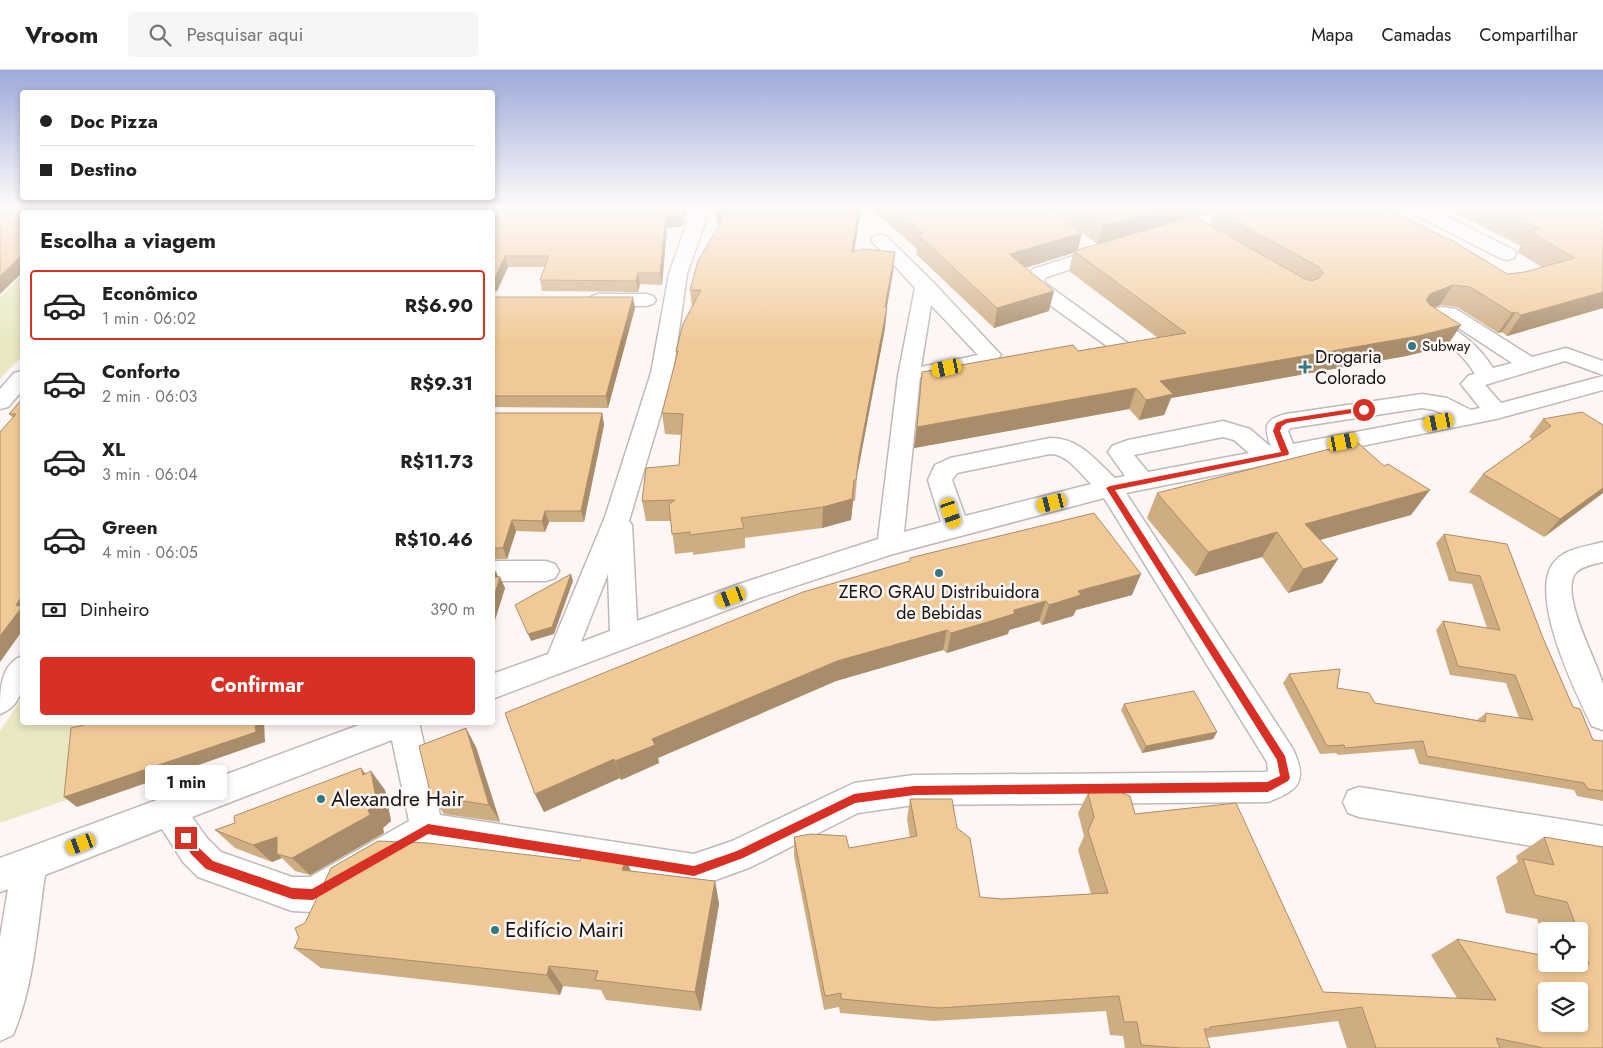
<!DOCTYPE html>
<html lang="pt">
<meta charset="utf-8">
<style>
:root{--surface:#fff;--page:#f6f6f6;--text:#222;--muted:#767676;--line:#e0e0e0;--accent:#d93025}
body{margin:0;font-family:Jost,sans-serif;background:var(--page);color:var(--text);height:100vh;display:flex;flex-direction:column;font-size:19px;white-space:nowrap}
*{box-sizing:border-box;margin:0}
p{font-size:16px;color:var(--muted)}
.icon{flex:none;width:28px;height:28px;fill:none;stroke:currentColor;stroke-width:2;stroke-linecap:round;stroke-linejoin:round}
.map{position:relative;flex:1;overflow:hidden}
.side{position:absolute;left:20px;top:140px;width:475px;height:515px;display:flex;flex-direction:column;background:var(--surface);border-radius:5px;box-shadow:0 2px 8px #0003}
.side>*{flex:none}
.hud{position:absolute;left:20px;top:20px;width:475px;height:110px;border-radius:5px;box-shadow:0 2px 8px #0003;display:grid;align-content:center;height:110px;padding:0 20px;background:var(--surface)}
.tools{position:absolute;left:1538px;top:852px;display:grid;gap:10px}
.tools a{display:grid;place-items:center;width:50px;height:50px;border-radius:5px;background:var(--surface);box-shadow:0 2px 8px #0003;font-size:25px}
.end{position:absolute;width:22px;height:22px;margin:-11px;border:6px solid #d93025;background:#fff;box-shadow:0 0 0 2px #fff}
.from{border-radius:50%}
.bubble{position:absolute;height:35px;border-radius:5px;background:var(--surface);box-shadow:0 2px 8px #0003;font-size:16px;font-weight:700;line-height:35px;text-align:center}
.car{position:absolute;width:15px;height:30px;margin:-15px -8px;border-radius:6px;box-shadow:0 0 4px 1px #0007;background:linear-gradient(#f5c518 24%,#345 0 40%,#f5c518 0 76%,#345 0 86%,#f5c518 0)}
.hud b{display:flex;align-items:center;gap:18px;height:48px;font-size:19px}
.hud b+b{border-top:1px solid var(--line)}
.hud i{width:12px;height:12px;background:var(--text)}
ul{padding:0;list-style:none}
li{display:flex;align-items:center;gap:15px;height:70px;margin:0 10px 8px;padding:0 10px;border:2px solid transparent;border-radius:5px}
li div{flex:1}
li b{display:block;font-size:19px}
li em{font-style:normal;font-weight:700}
li.on{border-color:var(--accent)}
li>.icon{width:45px;height:45px;stroke-width:1.5}
h2{padding:0 20px;font-size:22px;line-height:60px}
.pay{display:flex;align-items:center;gap:12px;height:55px;padding:0 20px;font-size:19px}
.pay p{margin-inline-start:auto}
.button{display:flex;gap:10px;margin-top:auto;padding:10px 20px}
.button a{flex:1;height:58px;border-radius:5px;background:var(--accent);color:#fff;font-size:20px;font-weight:700;line-height:58px;text-align:center}
header{display:flex;align-items:center;gap:30px;box-sizing:border-box;height:70px;padding:0 25px;background:var(--surface);border-bottom:1px solid var(--line)}
header strong{font-size:24px}
nav{display:flex;gap:28px;margin-inline-start:auto;font-size:18px}
.search{width:350px;height:45px;background:var(--page);display:flex;align-items:center;gap:12px;box-sizing:border-box;padding:0 18px;border-radius:5px;color:var(--muted);font-size:19px}
.map>svg:first-child{display:block}
</style>
<header>
<strong>Vroom</strong>
<div class="search"><svg class="icon" aria-label="search" viewBox="0 0 24 24"><circle cx="10" cy="10" r="6"/><path d="M15 15l6 6"/></svg>Pesquisar aqui</div>
<nav><a>Mapa</a><a>Camadas</a><a>Compartilhar</a></nav>
</header>
<div class="map">
<svg width="1603" height="978" viewBox="0 0 1603 978">
<rect width="100%" height="100%" fill="#fdf6f4"/>
<path fill="#e9e8c2" d="M96 138H166L162 142H91Z
M22 206V286L0 309V227Z
M22 628V652L109 653 69 729 0 753V661Z"/>
<g fill="none" stroke-linecap="round" stroke-linejoin="round">
<defs>
<path id="minor" d="M334 138H439L441 140 439 142H334L332 140Z
M692 138H710L687 204 673 303 629 451 632 455 637 551 739 514 878 469 898 306 915 218 871 170 874 166 880 165 886 166 932 211 1001 285 992 295 927 309 920 307 904 462 941 452 928 410 935 395 950 388 1050 368C1080 368 1094 389 1115 408L1125 406 1108 382 1112 376 1128 370 1223 351 1250 359 1271 377C1264 357 1263 350 1286 344L1422 324 1447 328 1471 340 1480 338 1461 314 1469 305 1475 304C1461 280 1441 269 1419 254L1416 250 1419 246 1434 239 1441 237 1456 239 1532 287 1566 278 1603 291V305L1565 291 1485 315 1501 333 1603 306V320L1496 349 1126 423 1293 679C1308 712 1299 720 1268 732L914 735 858 743 751 797 694 818 430 775 325 837 313 842 292 841 198 807 183 792 162 759 45 805C37 858 34 916 13 965L0 971V868L8 819 0 822V788L367 652H419L440 745 694 784 732 771 854 713 914 705 1265 702 1268 701 1267 692 1104 428 893 484 759 528 492 629V604L548 584 605 447 651 303 669 204ZM931 235 978 285 921 297ZM1445 249 1512 293 1493 298C1478 275 1464 265 1441 251ZM1422 338 1434 340 1445 345 1293 374 1288 361 1291 358ZM1223 367 1234 370 1249 383 1148 402 1134 385ZM1050 384C1067 384 1080 403 1091 414L965 446 952 410 957 403ZM608 504 610 561 581 572ZM392 670 409 751 310 807H292L221 782 207 768 192 747Z
M1227 138H1253L1250 142 1176 167 1170 168 1164 167 1161 163 1164 159Z
M1407 138H1429L1514 180 1516 184 1514 188 1507 190 1500 188 1410 142Z
M1104 176 1111 178 1113 182 1111 186 1047 207 1044 210 1045 213 1129 274 1132 278 1129 282 1122 284 1115 282 1029 220 1024 209 1033 199Z
M599 224H646L653 226 656 230 653 234 646 236H599L592 234 589 230 592 226Z
M22 301V321L8 337 0 339V319L14 303Z
M1603 472V492C1595 494 1580 496 1575 504 1560 526 1597 591 1603 614 1603 628 1603 646 1603 660L1592 656C1576 623 1525 520 1556 490 1567 478 1589 476 1603 472Z
M492 491H546L555 494 559 501 555 508 546 511H492Z
M22 586C25 608 25 635 0 644 0 620 0 595 22 586Z
M1359 717 1603 756V788L1359 747 1348 743 1343 732 1348 721Z"/>
</defs>
<use href="#minor" stroke="#bfb9b7" stroke-width="3"/>
<use href="#minor" fill="#fff" fill-rule="evenodd"/>
</g>
<path fill="#cfad82" fill-rule="evenodd" d="M398 138H687L683 156 667 158 662 215 640 214 638 222 542 221 540 210 545 197H508L497 221 492 222V142Z
M715 138H861L854 182H895L893 202 887 237 885 258 857 406 855 431H853L851 450 822 458 745 468V478L693 485V482L675 484 671 451H646L642 431 679 395 681 365 665 364 662 343 677 286 676 281 692 237 690 220 721 152 717 153Z
M870 138H1387L1507 204 1525 202 1542 197 1517 182 1521 176 1445 138H1603V238L1507 266 1502 262 1498 263 1457 237 1440 235 1434 238 1447 276 1406 286 1171 328 1164 345 1139 350 1129 339 914 378 922 302 1078 281 1158 268 1069 201 1073 183 1026 198 1049 241 994 258 916 184 917 179ZM1214 141 1209 155 1196 148ZM1082 163 1098 174 1078 180Z
M492 227 635 238 608 338 492 337Z
M22 329V561L0 592V362L13 348 9 344Z
M492 343H602L604 355 584 452H549L545 462 516 461 507 489H492Z
M1543 349 1603 355V423L1544 467 1469 422 1483 404 1532 369 1529 367Z
M1157 423 1411 445 1320 470 1338 489 1322 513 1288 523 1262 487 1195 506 1147 448Z
M1444 464 1543 568 1573 637 1593 670 1603 671V731L1577 726 1574 720 1419 694 1414 679 1338 685 1336 683 1320 684 1283 613 1289 604 1337 618 1375 633 1477 650 1486 643 1519 648 1506 613 1450 605 1436 560 1443 551 1487 558 1472 514 1449 511 1436 473Z
M492 501 496 502 498 507 505 518 495 550H492Z
M803 522 1132 525 1076 540 1073 546 1042 555 1039 551 1009 560 1008 564 947 583 943 580 836 611 658 688 659 693 621 710 620 708 544 742 535 724Z
M1124 634 1217 662 1213 669 1142 683 1121 640Z
M476 677 500 752 444 744 431 726Z
M365 704 385 720 391 751 383 758 384 763 310 805 295 801 282 788 272 792 235 778 215 760Z
M1088 723 1135 744 1323 922 1457 928 1431 885 1457 869 1579 894V861H1546V876L1537 849 1506 843 1496 807 1518 792 1516 786 1544 767 1603 777V978H1347L1338 951 1207 968 1210 978H1125L1123 966 1110 965 1106 941 933 951 840 943 839 937 824 940 794 786V767L849 778 910 768 907 749 910 729 957 758 980 827 1002 829 1091 824 1078 780 1084 766 1078 743Z
M626 789 631 801 715 811 719 834 701 941 606 930 601 920 563 916 560 925 321 898 294 878 580 791Z"/>
<path fill="#a98d6a" d="M74 138H91L86 142H69Z
M313 138H325L321 142H309Z
M684 138H687L683 156 667 158 662 215 660 203 666 147Z
M715 138H733L734 151 717 153Z
M859 138H861L851 202 852 182Z
M1169 138H1223L1215 140 1214 141 1182 152 1098 175 1104 155Z
M1082 163 1077 182 1074 181 1073 183 1005 204 1009 184Z
M895 182 893 202 886 241 887 237 885 258 857 406 855 431 859 385Z
M22 185V203L0 224V206Z
M505 186 508 197 497 221 492 222V210Z
M638 203 640 214 638 222 636 211Z
M1453 215 1440 235 1418 244 1430 224Z
M1054 221 1049 241 994 258 997 238Z
M1603 222V238L1507 266 1521 245Z
M633 227 635 238 608 338 606 326Z
M1516 242 1502 262 1498 263 1512 243Z
M1461 255 1447 276 1406 286 1171 328 1164 345 1139 350 1146 330 1160 311Z
M1136 318 1129 339 914 378 917 357Z
M602 343 604 355 584 452 581 441Z
M854 410 853 431 851 450 822 458 823 437Z
M1603 418V423L1544 467 1560 449Z
M1430 420 1411 445 1290 478 1305 454Z
M545 441 549 452 545 462 542 451Z
M512 450 516 461 507 489 503 478Z
M1277 462 1262 487 1195 506 1208 482Z
M1338 489 1322 513 1288 523 1303 499Z
M496 502 499 510 500 507 505 518 495 550 492 543V534L494 507Z
M571 504 573 511 554 564 531 571 528 564Z
M1141 504 1132 525 1076 540 1073 546 1042 555 1049 535 1078 521Z
M22 526V561L0 592V566L16 535Z
M1046 531 1039 551 1009 560 1008 564 947 583 951 563 1014 540Z
M947 560 943 580 836 611 658 688 659 693 621 710 615 691 652 669 837 591Z
M255 652H264L265 672 77 737 64 727Z
M466 658 476 677 500 752 489 735Z
M1217 662 1213 669 1142 683 1146 676Z
M614 689 620 708 544 742 535 724Z
M361 698 373 714 371 701 385 720 391 751 383 758 384 763 310 805 292 788 363 705Z
M277 767V784L282 788 272 792 253 775Z
M626 789 635 813 622 800Z
M715 811 719 834 701 941 695 922Z
M549 896 563 916 560 925 547 905Z"/>
<path fill="#f1c997" stroke="#a98d6a" fill-rule="evenodd" d="M10 138H74L69 142H22V185L0 206V147Z
M181 138H313L309 142H177Z
M398 138H684L682 145 666 147 660 203H638L636 211 540 210 549 186H505L494 210H492V142H395Z
M729 138H859L852 182 864 179 895 182 885 237H887L859 385 856 410H854L852 429 823 437 741 448 744 458 690 465V462L672 464 669 434 675 430 642 431 646 398 679 395 683 344 662 343 678 281H676L683 254 701 220H690L698 191Z
M893 138H1049L1082 163 1009 184 1054 221 997 238 918 165 923 163Z
M1078 138H1169L1104 155Z
M1220 138H1387L1448 169H1450L1507 204 1525 202 1575 188 1530 162 1540 159 1496 138H1603V222L1521 245 1516 242 1512 243 1470 217 1453 215 1430 224 1426 230 1430 235 1461 255 1418 266 1160 311 1173 324 1146 330 1136 318 917 357 922 302 1073 275 1078 281 1186 263 1074 181 1194 146 1303 208 1311 211 1319 208 1323 203 1319 197 1215 140Z
M492 227H633L606 326H492Z
M22 329V526L16 535 22 537 0 566V362L16 344H9Z
M1582 342 1603 355V418L1560 449 1483 404 1551 356 1543 349Z
M492 343H602L581 441H545L542 451 512 450 503 478H492Z
M1357 372 1384 396 1388 394 1430 420 1305 454 1338 489 1303 499 1277 462 1208 482 1157 423Z
M1094 443 1141 504 1078 521 1081 525 1049 535 1046 531 1014 540V544L951 563 947 560 837 591 652 669 655 675 615 691 614 689 535 724 505 643 803 522 910 491V488L942 480Z
M1444 464 1507 474 1543 568 1573 637 1580 639 1593 670 1603 671V721L1588 719 1584 713 1427 686 1423 671 1345 678 1344 675 1327 676 1289 604 1340 599 1337 618 1369 623 1375 633 1485 652 1486 643 1533 650 1515 605 1458 596 1443 551 1500 560 1480 506 1456 502Z
M492 501 496 502 494 507H500L492 534Z
M571 504 552 557 528 564 515 535Z
M1194 621 1217 662 1146 676 1124 634Z
M84 652H255L256 662 64 727 71 658 84 655Z
M466 658 489 735 431 726 419 676Z
M361 698 363 705 371 701 377 734 368 740 370 745 292 788 277 784V767L253 775 215 760 235 753 234 746Z
M1117 721 1130 726 1135 744 1236 733 1323 922 1496 930 1457 869 1546 886V894H1579V892L1589 894 1579 864V861H1578L1567 832 1535 825 1523 789 1554 795 1544 767 1603 777V978H1543L1496 968 1500 978H1376L1362 937 1210 957V959H1204L1210 978H1181L1141 975 1137 952H1124L1119 926 939 938 841 929V923L825 926 794 767 811 764 846 766 849 778 917 766 910 729H952L957 758 970 768 980 827 1002 829 1108 823 1088 761 1094 747 1088 723ZM1546 921H1579V954H1546Z
M378 771 428 773 580 791 582 784 626 789 622 800 715 811 695 922 595 910 598 901 549 896 547 905 294 878 299 868 295 858 305 853 331 798Z"/>
<linearGradient id="sky" x2="0" y2="1"><stop stop-color="#9daada"/><stop offset="0.5" stop-color="#fefbfa"/><stop offset="1" stop-color="#fefbfa" stop-opacity="0"/></linearGradient>
<rect width="1603" height="275" fill="url(#sky)"/>
<path fill="#d93025" d="M1364 337 1366 338V341L1287 353 1282 356 1280 361 1289 383 1288 385 1115 420 1285 686 1290 708 1288 711 1268 722 914 725 855 733 743 788 694 806 428 764 313 830 292 829 206 799 191 784 181 768 182 764H190L198 777 213 791 292 818 312 819 428 754 694 796 737 781 854 724 914 716 1267 712 1280 706 1277 690 1106 418 1110 416 1281 382 1273 361 1276 353 1286 349Z"/>
<g fill="#327a83" stroke="#fdf6f4" stroke-width="2">
<circle cx="1412" cy="276" r="5"/>
<path d="M1302.5 289.5h5v5h5v5h-5v5h-5v-5h-5v-5h5z"/>
<circle cx="939" cy="503" r="5"/>
<circle cx="321" cy="729" r="5"/>
<circle cx="495" cy="860" r="5"/>
</g>
<g text-anchor="middle" dominant-baseline="central" stroke-width="5" stroke-linejoin="round" paint-order="stroke">
<g font-size="15" fill="#181615" stroke="#fdf6f4" text-anchor="start">
<text x="1422" y="276">Subway</text>
</g>
<g font-size="18" fill="#181615" stroke="#fdf6f4" text-anchor="start">
<text x="1315" y="287">Drogaria<tspan x="1315" dy="21">Colorado</tspan></text>
<text x="939" y="522" text-anchor="middle">ZERO GRAU Distribuidora<tspan x="939" dy="21">de Bebidas</tspan></text>
</g>
<g font-size="21" fill="#181615" stroke="#fdf6f4" text-anchor="start">
<text x="331" y="729">Alexandre Hair</text>
<text x="505" y="860">Edifício Mairi</text>
</g>
</g>
</svg>
<div class="tools">
<a><svg class="icon" aria-label="locate" viewBox="0 0 24 24"><circle cx="12" cy="12" r="6"/><path d="M12 2v4M12 18v4M2 12h4M18 12h4"/></svg></a>
<a><svg class="icon" aria-label="layers" viewBox="0 0 24 24"><path d="M12 4l9 5-9 5-9-5zM3 14l9 5 9-5"/></svg></a>
</div>
<i class="end from" style="left:1364px;top:340px"></i>
<i class="end" style="left:186px;top:768px"></i>
<div class="bubble" style="left:145px;top:695px;width:82px">1 min</div>
<i class="car" style="left:947px;top:298px;rotate:258deg"></i>
<i class="car" style="left:1439px;top:352px;rotate:259deg"></i>
<i class="car" style="left:1343px;top:372px;rotate:79deg"></i>
<i class="car" style="left:1052px;top:433px;rotate:256deg"></i>
<i class="car" style="left:951px;top:443px;rotate:161deg"></i>
<i class="car" style="left:731px;top:527px;rotate:249deg"></i>
<i class="car" style="left:81px;top:774px;rotate:249deg"></i>
<div class="hud">
<b><i class="from"></i>Doc Pizza</b>
<b><i></i>Destino</b>
</div>
<section class="side">
<h2>Escolha a viagem</h2>
<ul>
<li class="on"><svg class="icon" aria-label="car" viewBox="0 0 24 24"><path d="M5 17H2v-5l4-1 3-4h7l3 4 3 1v5h-3M9 17h6M6 11h13"/><circle cx="7" cy="17" r="2"/><circle cx="17" cy="17" r="2"/></svg><div><b>Econômico</b><p>1 min · 06:02</p></div><em>R$6.90</em></li>
<li><svg class="icon" aria-label="car" viewBox="0 0 24 24"><path d="M5 17H2v-5l4-1 3-4h7l3 4 3 1v5h-3M9 17h6M6 11h13"/><circle cx="7" cy="17" r="2"/><circle cx="17" cy="17" r="2"/></svg><div><b>Conforto</b><p>2 min · 06:03</p></div><em>R$9.31</em></li>
<li><svg class="icon" aria-label="car" viewBox="0 0 24 24"><path d="M5 17H2v-5l4-1 3-4h7l3 4 3 1v5h-3M9 17h6M6 11h13"/><circle cx="7" cy="17" r="2"/><circle cx="17" cy="17" r="2"/></svg><div><b>XL</b><p>3 min · 06:04</p></div><em>R$11.73</em></li>
<li><svg class="icon" aria-label="car" viewBox="0 0 24 24"><path d="M5 17H2v-5l4-1 3-4h7l3 4 3 1v5h-3M9 17h6M6 11h13"/><circle cx="7" cy="17" r="2"/><circle cx="17" cy="17" r="2"/></svg><div><b>Green</b><p>4 min · 06:05</p></div><em>R$10.46</em></li>
</ul>
<div class="pay"><svg class="icon" aria-label="cash" viewBox="0 0 24 24"><path d="M3 7h18v10H3z"/><circle cx="12" cy="12" r="2"/></svg>Dinheiro<p>390 m</p></div>
<div class="button"><a>Confirmar</a></div>
</section>
</div>
